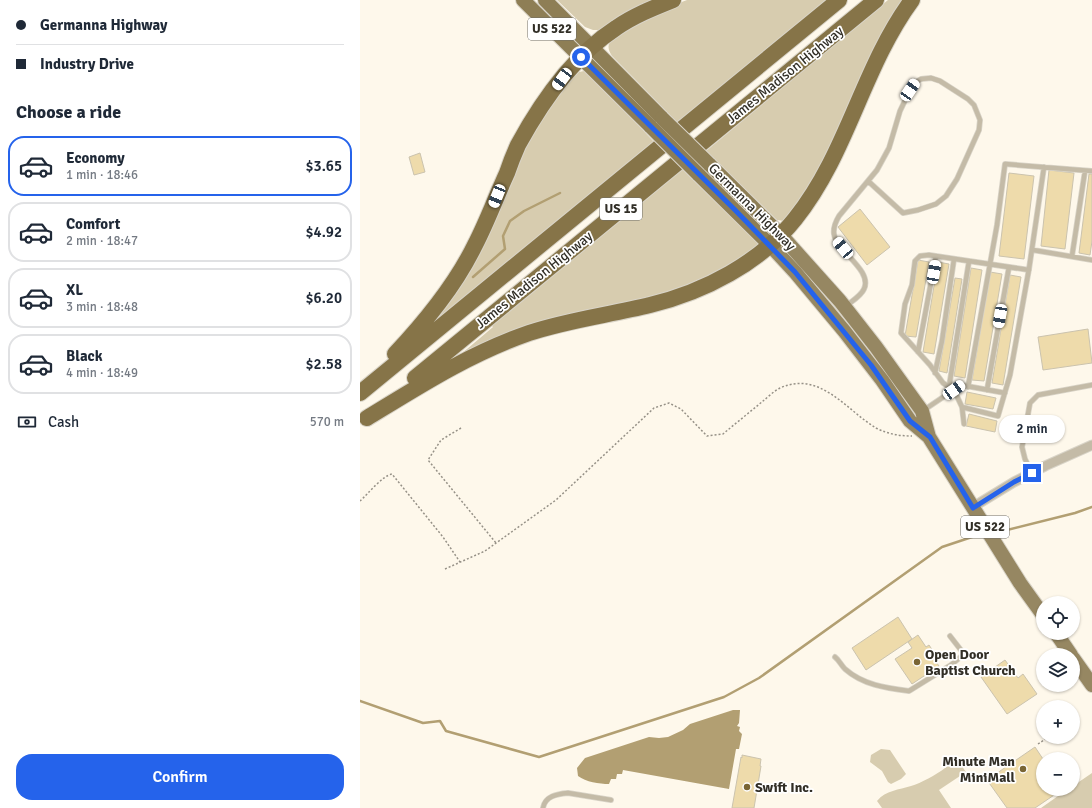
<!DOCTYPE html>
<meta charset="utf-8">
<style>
:root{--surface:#fff;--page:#f6f6f7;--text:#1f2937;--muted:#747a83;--line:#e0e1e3;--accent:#2563eb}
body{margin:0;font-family:Signika,sans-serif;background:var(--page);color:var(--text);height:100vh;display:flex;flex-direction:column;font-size:15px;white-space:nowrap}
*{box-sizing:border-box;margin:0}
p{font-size:13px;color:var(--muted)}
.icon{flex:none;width:22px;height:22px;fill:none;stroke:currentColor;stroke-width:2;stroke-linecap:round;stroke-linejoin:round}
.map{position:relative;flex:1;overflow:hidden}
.details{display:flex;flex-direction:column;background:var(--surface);width:360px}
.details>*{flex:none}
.hud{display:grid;align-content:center;height:88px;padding:0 16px;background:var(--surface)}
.tools{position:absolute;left:676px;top:596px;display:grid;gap:8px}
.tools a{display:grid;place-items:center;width:44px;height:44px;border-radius:50%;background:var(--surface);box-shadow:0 1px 3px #0004;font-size:20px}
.end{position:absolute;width:18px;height:18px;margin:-9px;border:5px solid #2563eb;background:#fff;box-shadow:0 0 0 2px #fff}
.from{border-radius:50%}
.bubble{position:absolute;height:28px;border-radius:14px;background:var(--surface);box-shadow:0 1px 3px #0004;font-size:13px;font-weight:600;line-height:28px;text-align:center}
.car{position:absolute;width:12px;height:24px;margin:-12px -6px;border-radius:5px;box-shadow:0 0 3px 1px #0007;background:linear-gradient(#fff 24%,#345 0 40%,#fff 0 76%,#345 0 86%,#fff 0)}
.hud b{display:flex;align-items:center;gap:14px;height:38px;font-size:15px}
.hud b+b{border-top:1px solid var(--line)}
.hud i{width:10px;height:10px;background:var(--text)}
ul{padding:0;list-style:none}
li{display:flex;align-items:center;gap:12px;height:60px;margin:0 8px 6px;padding:0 8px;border:2px solid var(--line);border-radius:16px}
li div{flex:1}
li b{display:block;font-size:15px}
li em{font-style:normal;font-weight:600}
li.active{border-color:var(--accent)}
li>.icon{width:36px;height:36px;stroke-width:1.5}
h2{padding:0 16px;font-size:18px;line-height:48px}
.pay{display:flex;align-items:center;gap:10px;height:44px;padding:0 16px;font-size:15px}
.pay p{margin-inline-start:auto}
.primary-button{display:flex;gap:8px;margin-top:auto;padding:8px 16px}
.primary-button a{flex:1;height:46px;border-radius:16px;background:var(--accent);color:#fff;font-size:16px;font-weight:600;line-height:46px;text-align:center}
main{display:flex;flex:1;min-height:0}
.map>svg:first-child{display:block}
</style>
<main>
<section class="details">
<div class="hud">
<b><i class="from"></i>Germanna Highway</b>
<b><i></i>Industry Drive</b>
</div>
<h2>Choose a ride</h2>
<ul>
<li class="active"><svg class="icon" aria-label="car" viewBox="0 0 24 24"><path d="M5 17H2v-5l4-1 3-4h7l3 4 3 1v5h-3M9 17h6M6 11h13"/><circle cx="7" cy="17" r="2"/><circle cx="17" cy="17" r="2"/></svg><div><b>Economy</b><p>1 min · 18:46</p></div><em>$3.65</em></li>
<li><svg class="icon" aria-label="car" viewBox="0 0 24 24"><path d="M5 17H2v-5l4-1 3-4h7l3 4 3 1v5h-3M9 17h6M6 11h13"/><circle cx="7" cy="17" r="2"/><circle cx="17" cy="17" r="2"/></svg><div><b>Comfort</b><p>2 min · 18:47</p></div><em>$4.92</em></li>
<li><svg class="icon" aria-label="car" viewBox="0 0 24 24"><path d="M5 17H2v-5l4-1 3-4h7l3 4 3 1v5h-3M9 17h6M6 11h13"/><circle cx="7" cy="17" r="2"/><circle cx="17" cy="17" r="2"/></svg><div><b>XL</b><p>3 min · 18:48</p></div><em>$6.20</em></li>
<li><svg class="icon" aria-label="car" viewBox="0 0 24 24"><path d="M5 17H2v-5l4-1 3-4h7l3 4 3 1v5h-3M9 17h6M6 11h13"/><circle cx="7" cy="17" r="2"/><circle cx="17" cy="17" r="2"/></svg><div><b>Black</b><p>4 min · 18:49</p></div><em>$2.58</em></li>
</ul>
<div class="pay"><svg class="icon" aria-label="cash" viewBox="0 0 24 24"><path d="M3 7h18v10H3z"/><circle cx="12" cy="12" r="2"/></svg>Cash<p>570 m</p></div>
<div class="primary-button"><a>Confirm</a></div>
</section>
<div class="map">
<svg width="732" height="808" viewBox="0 0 732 808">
<rect width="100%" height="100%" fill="#fef8eb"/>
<path fill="#d7ccaf" d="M197 0H299L241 30H233L225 27Z
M327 0H470L319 124 252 56C249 51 247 47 250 42 258 29 312 5 327 0Z
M528 0H549L471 156 424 221 417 220 346 151Z
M224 71 249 94 295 143 56 340 167 137 210 79 219 72Z
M322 169 397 241 399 246 350 279 94 360 133 327 131 325Z
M521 749 530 750 546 774 541 779 531 784 528 782 522 771 510 762 511 755Z
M596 758 606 772 579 790 591 808H522L517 801C526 790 539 790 551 786 561 783 576 775 585 768 589 765 591 760 596 758Z
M732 773V808H681L708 789H713V786Z"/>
<path fill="#b29f72" d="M373 710H380L379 723 377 726 380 727 379 731 382 734 379 749H376L369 789 263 770 262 774H257L256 779H251L249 784C239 784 226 782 218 776L217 768 225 758 289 737 299 738 308 737 323 730 330 724Z"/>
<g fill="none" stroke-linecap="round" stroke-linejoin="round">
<path stroke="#b29f72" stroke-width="2.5" d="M113 277 145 249 143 236 150 221 164 211 200 193
M643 531 715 513 732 507
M0 701 63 723 80 721 86 731 179 757 364 697 399 678 582 547 615 536"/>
</g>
<path fill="#eedbab" stroke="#cbc3ae" d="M60 153 65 172 54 175 49 157Z
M689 170 714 173 705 249 681 246Z
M649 173 674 176 664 259 639 256Z
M729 174H732V241L730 255 719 253Z
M500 209 530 247 507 265 478 227Z
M558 260 569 262 556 337 545 336Z
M578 262 589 264 574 354 563 352Z
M611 268 622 270 605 378 594 376Z
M630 272 642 274 624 381 612 380Z
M650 275 661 277 643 385 632 383Z
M595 278 602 279 587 373 579 371Z
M728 329 732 363 683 370 678 337Z
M607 392 636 398 633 409 605 404Z
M609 414 637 421 635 432 606 426Z
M538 617 552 639 506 670 492 648Z
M558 635 566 647 569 645 577 657 574 659 579 666 552 684 535 659 552 648 548 642Z
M645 660 658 678 663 674 677 694 647 714 621 677Z
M675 747 683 759V789H703L675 808H647L627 780Z
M382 755 401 759 400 766H401L394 808H372L381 757 382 758Z"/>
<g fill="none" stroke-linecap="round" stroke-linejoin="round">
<defs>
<path id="service" d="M673 250 732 260
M712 256 725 171
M486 306C492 301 501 296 504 289 513 270 476 251 474 234 473 227 476 221 479 216L517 170 529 148 540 111 550 90 556 82 561 79 571 78 580 81 608 99 614 105 620 120 619 130 597 179 586 196 576 204 558 210 543 213 508 181
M558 352 576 256
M575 373 582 341 594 259
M589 387 609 261
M608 387 637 225 645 164 732 171
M627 390 649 267
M602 407 638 416 650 375 669 269 684 167
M564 410 601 385 645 393
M604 424 602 407 594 390 583 383 570 365 541 333 545 304 552 285 555 261 560 256 569 255 669 270
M672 473 665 459 662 447 663 442 670 403 678 395 732 385
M475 657C479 660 481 665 485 669 503 685 526 688 549 691L591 665 604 654 590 636
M183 808C185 796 197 794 208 793L251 800"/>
<path id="minor" d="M613 507 654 482 685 466 732 445"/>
<path id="primary" d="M421 235 480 301 516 347 562 411 569 437 660 583 683 615
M410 245 435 272 485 332 522 380 550 421 569 437
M696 633 711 655
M713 658 732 685"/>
<path id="trunk" d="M163 0 291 127
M185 0 302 118
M349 164 421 235
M338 174 410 245"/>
<path id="motorway" d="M35 354C66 321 95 286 115 245 127 222 136 197 147 173 150 164 154 154 158 145 182 101 213 56 256 28 273 16 293 8 313 0
M55 378 516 0
M0 393 479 0
M7 418C61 385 109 354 169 333 208 320 249 315 290 305 344 292 400 263 435 219 488 153 502 68 552 0"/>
</defs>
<use href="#service" stroke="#d9d4c8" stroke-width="6"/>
<use href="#minor" stroke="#d9d4c8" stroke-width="11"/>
<use href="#primary" stroke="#d9d4c8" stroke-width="16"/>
<use href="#trunk" stroke="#d9d4c8" stroke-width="16"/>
<use href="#motorway" stroke="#d9d4c8" stroke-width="18"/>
<path stroke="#969187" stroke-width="1.5" stroke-dasharray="2 2" stroke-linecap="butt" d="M101 428 81 440 68 460 136 543
M0 501C8 494 22 476 32 474L83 537 100 562
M85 569 125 551 196 500 294 408 309 403 321 409 347 436 363 434C376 423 390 412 403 401 408 397 414 391 420 388 460 370 486 410 516 428 528 434 539 436 552 436
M678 744 687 738
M690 759 698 754"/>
<use href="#service" stroke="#c4bba7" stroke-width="4.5"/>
<use href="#minor" stroke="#c4bba7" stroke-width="9"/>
<use href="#primary" stroke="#968762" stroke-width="14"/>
<use href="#trunk" stroke="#8e7e55" stroke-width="14"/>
<use href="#motorway" stroke="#867448" stroke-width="16"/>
<defs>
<path id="trunk-bridge" d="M302 118 349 164
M291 127 338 174"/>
</defs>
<use href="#trunk-bridge" stroke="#d9d4c8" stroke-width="16" stroke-linecap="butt"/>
<use href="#trunk-bridge" stroke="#8e7e55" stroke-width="14"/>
</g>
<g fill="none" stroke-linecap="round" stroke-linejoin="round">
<path stroke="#2563eb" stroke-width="5" d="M221 57 375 210 435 272 511 365 550 421 570 437 613 508 654 482 672 473"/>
</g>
<g fill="#796534" stroke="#fff" stroke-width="1.5">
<circle cx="557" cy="662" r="4"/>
<circle cx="663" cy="769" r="4"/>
<circle cx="387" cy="787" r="4"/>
</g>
<g text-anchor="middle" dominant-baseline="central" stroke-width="3.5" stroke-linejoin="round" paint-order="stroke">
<g fill="#fff" stroke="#6f6d67" stroke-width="1">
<rect x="168" y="18" width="48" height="22" rx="3"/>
<rect x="240" y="198" width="42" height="22" rx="3"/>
<rect x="601" y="516" width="48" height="22" rx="3"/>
</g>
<g font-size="13" font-weight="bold" fill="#312e26">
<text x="192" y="29">US 522</text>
<text x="261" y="209">US 15</text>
<text x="625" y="527">US 522</text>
</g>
<g font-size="14" fill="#312e26" stroke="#fff">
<text transform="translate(425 75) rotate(-39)">James Madison Highway</text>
<text transform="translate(392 207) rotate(45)">Germanna Highway</text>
<text transform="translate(174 280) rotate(-39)">James Madison Highway</text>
</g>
<g font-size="14" font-weight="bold" fill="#312e26" stroke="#fff" text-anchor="start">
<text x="565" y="654">Open Door<tspan x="565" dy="16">Baptist Church</tspan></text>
<text x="655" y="761" text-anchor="end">Minute Man<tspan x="655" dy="16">MiniMall</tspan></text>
<text x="395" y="787">Swift Inc.</text>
</g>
</g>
</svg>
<div class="tools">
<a><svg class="icon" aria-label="locate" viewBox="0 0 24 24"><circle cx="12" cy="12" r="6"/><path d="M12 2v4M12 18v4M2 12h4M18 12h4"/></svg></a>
<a><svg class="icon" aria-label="layers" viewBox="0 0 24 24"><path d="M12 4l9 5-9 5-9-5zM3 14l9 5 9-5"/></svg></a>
<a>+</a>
<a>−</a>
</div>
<i class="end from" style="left:221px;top:57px"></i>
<i class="end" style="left:672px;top:473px"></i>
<div class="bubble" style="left:639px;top:415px;width:66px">2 min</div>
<i class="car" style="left:202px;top:79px;rotate:217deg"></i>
<i class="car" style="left:550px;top:90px;rotate:34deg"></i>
<i class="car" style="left:137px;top:196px;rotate:202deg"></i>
<i class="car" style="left:483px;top:248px;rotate:320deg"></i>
<i class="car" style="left:574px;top:272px;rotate:10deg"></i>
<i class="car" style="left:640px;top:316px;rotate:190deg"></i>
<i class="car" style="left:594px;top:390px;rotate:56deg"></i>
</div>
</main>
